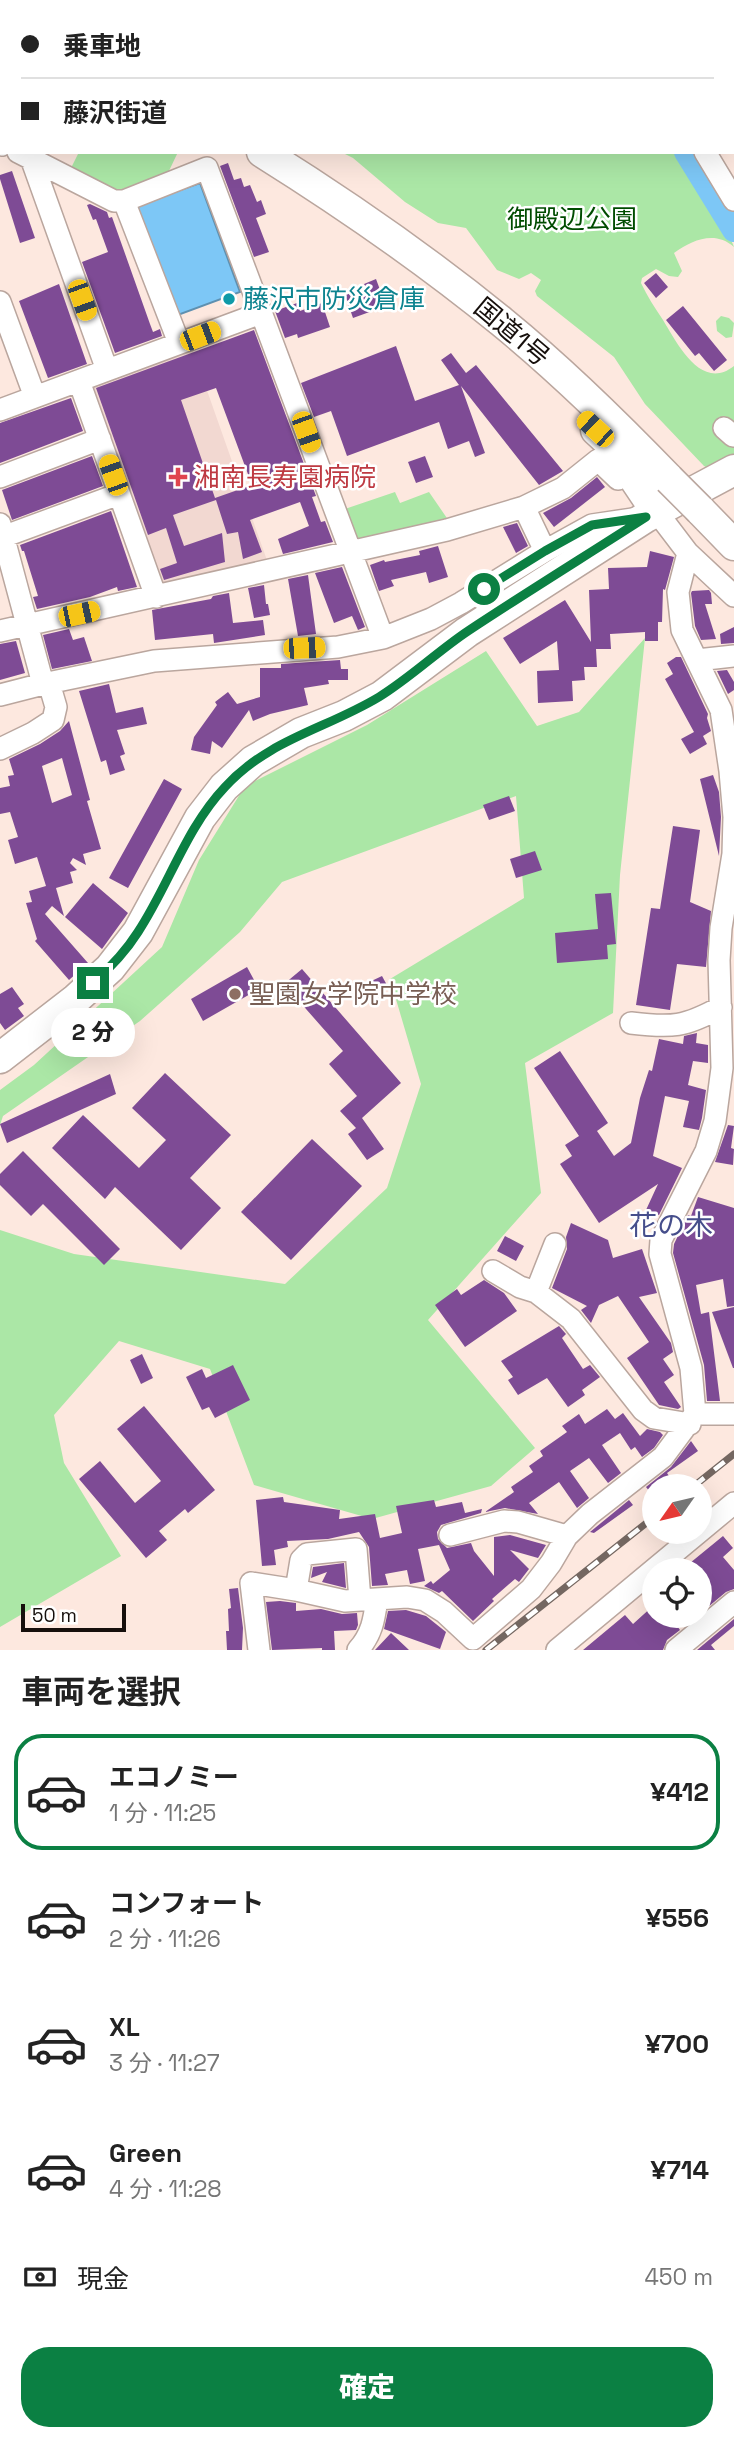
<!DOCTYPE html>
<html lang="ja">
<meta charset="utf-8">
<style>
:root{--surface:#fff;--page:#f2f2f2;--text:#222;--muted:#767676;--line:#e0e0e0;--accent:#0b8043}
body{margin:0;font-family:"Space Grotesk","Noto Sans JP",sans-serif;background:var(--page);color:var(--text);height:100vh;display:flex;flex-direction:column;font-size:26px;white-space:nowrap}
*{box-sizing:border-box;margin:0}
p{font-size:23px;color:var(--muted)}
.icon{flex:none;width:38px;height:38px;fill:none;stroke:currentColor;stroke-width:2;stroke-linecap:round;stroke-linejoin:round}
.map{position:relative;height:1650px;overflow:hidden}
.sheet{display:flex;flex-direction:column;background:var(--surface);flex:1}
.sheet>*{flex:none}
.top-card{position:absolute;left:0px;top:0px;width:735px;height:154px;box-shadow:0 7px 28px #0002;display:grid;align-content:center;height:154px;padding:0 21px;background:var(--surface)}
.needle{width:46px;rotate:236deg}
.controls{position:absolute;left:642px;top:1474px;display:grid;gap:14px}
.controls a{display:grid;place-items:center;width:70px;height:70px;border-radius:50%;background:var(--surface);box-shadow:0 7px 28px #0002;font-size:35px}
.scale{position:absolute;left:21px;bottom:18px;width:105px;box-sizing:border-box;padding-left:7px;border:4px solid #160f0c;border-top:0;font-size:19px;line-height:24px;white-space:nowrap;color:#160f0c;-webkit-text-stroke:5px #fff;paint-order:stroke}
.end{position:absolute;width:32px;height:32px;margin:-16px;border:9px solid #0b8043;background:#fff;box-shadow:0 0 0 4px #fff}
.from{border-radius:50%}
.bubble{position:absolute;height:49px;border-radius:24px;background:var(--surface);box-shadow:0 7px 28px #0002;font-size:23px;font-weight:800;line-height:49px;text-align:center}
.car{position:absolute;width:21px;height:42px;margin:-21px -10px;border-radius:9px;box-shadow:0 0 5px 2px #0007;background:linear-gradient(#f5c518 24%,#345 0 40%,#f5c518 0 76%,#345 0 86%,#f5c518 0)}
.top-card b{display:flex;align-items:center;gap:24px;height:66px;font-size:26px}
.top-card b+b{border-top:2px solid var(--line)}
.top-card i{width:18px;height:18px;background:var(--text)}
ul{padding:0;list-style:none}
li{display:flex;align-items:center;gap:21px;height:116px;margin:0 14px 10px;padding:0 7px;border:4px solid transparent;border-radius:28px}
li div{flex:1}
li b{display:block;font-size:26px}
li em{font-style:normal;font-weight:800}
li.active{border-color:var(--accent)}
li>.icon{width:63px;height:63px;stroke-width:1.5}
h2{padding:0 21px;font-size:32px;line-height:84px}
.pay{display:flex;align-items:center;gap:18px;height:77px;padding:0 21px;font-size:26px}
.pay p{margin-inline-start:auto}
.primary-button{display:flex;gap:14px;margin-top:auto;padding:14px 21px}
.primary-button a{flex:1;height:80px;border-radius:28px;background:var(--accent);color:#fff;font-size:28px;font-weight:800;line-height:80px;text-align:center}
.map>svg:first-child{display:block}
</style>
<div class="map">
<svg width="734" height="1650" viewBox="0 0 734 1650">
<rect width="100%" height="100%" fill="#fde8df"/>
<path fill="#f2d8d1" d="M87 0H569L91 2Z
M192 348 269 566 159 592 88 387Z"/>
<path fill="#abe7a6" d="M79 152H178L168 173 114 192 70 170Z
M341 152H678L699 185 714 215 727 230 734 247C715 230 692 240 674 253L682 271 678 277 669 276 656 269 642 278 641 283C647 296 655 308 663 320 677 343 701 392 734 366V457L710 469 704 466 645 404 614 357 537 296 535 291 541 280 531 273 519 279 497 270 466 228 438 223 405 202 353 158Z
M721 316 729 318 734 323 732 337 726 338 717 331 716 321Z
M395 492 400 503 429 492 451 524 354 551 339 511Z
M645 638 620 875 613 1013 525 1063 541 1193 428 1320 535 1448 491 1486 372 1519 254 1485 210 1369 119 1341 54 1415 64 1463 121 1556 0 1627V1230L74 1254 285 1284 387 1188 421 1084 390 979 524 898 516 796 282 882 240 932 140 1021 3 1116 0 1125V1090L34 1065 162 947 199 860 245 786 367 725 486 651 537 726 579 712Z"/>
<path fill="#7dc7f6" stroke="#5e90b0" stroke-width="2" d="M200 183 240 292 167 319 129 208Z"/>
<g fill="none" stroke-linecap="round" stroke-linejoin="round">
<path stroke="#7dc7f6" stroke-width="24" d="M581 0 583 2
M686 152 734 230"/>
</g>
<path fill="#7e4b95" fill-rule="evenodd" d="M228 163 234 180 241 178 244 187 250 185 257 202 261 200 266 214 256 218 269 252 254 257 220 166Z
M12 171 35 238 20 243 0 179V175Z
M90 204 107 212 109 218 112 217 150 324 153 332 160 329 162 336 115 353 82 262 108 252 96 219 93 220 87 205Z
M656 273 668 287 656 298 644 283Z
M376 279 386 306 353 318 345 295 366 288 364 284Z
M59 284 87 364 48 378 19 301Z
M297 303 300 311 322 303 330 327 298 338 297 334 285 338 275 311Z
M683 306 727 360 714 371 699 353 695 356 666 320Z
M254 330 316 496 312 497 321 522 325 521 333 542 283 554 278 539 309 526 300 502 250 520 262 552 243 559 238 532 227 534 216 500 173 515 184 546 222 533 225 562 164 580 160 569 177 563 166 528 148 535 96 388ZM216 388 252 485 215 498 181 400Z
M396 346 415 401 459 385 441 360 451 353 466 373 476 365 563 471 539 485 461 386 485 453 475 457 469 441 448 449 439 422 347 456 331 411 314 417 301 383Z
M71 398 83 431 0 463V423Z
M92 456 103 486 12 520 2 490Z
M425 456 433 477 416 483 408 462Z
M597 477 605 487 554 527 543 513 571 498Z
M111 511 137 587 118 591 117 587 90 597 37 609 33 597 38 596 24 551H22L20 545Z
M517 523 528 546 516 553 503 527Z
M438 546 448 577 429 583 426 572 391 580 394 586 379 591 370 565 384 560 385 562 420 555 419 551Z
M650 551 674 557 665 590 663 589 662 622H658V641H645V632L610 634 611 649H596L597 667H584L585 680 572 681 573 701 538 703 537 671 559 670 557 641 520 664 503 638 565 600 591 642 589 590 609 589 608 568 647 567Z
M342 567 365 627 358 630 352 616 334 623 315 573Z
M308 575 316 634 298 636 288 579Z
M264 585 266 604H268L270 615 254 618 248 588Z
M709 590 711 593 712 604H705L716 639 701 640 695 626 691 593 692 591Z
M229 593 233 623 263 620 265 635 214 643 213 634 155 640 152 610 211 599 213 596Z
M734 627V643L721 644 720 634Z
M69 629 73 640 84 637 92 661 52 669 43 635Z
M16 641 25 673 0 680V644Z
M676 657H681L708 714 707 718 711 731 703 736 707 744 690 754 681 739 694 732 665 679 673 674 667 663Z
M340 660 341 669H348V680H328L329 684 304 688 308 705 270 714 253 721 249 710 222 748 212 741 210 754 191 750 194 737 217 705 215 702 228 692 237 704 260 697V668H281V664Z
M727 670 734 682V690L728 694 717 671Z
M109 684 116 713 143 707 147 724 117 730 125 754 120 756 125 770 110 775 106 760 101 762 79 691Z
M69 721 90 800 87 801 101 849 83 854 86 865 73 858 70 863 77 870 70 872 73 883 56 888 64 916 52 906 45 914 88 963 69 980 35 941 37 939 26 903 32 902 29 891 46 886 37 857 15 864 8 840 18 837 10 812 0 814V788L10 786 8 776 14 775 9 759 40 744 60 731ZM62 758 72 795 52 803 42 766Z
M713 775 719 792 721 817 719 856 700 779Z
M164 779 182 789 128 888 109 878Z
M509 796 515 811 489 820 483 805Z
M673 826 700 830 690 902 711 911 706 967 677 964 670 1010 636 1005 651 908 660 909Z
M535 851 542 870 516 878 510 859Z
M93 883 128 913 102 949 65 917Z
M611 893 616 944 607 945 608 959 557 963 555 933 598 929 595 894Z
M247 967 259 989 203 1021 191 999Z
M302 969 401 1083 362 1118 384 1149 367 1160 348 1134 356 1128 340 1111 357 1096 329 1064 343 1051 284 984Z
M382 976 388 987 368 997 363 985Z
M12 987 24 1004 18 1008 24 1016 5 1030 0 1023V994Z
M697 1033 696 1043 708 1045V1063L693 1061 688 1085 706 1090 702 1118 699 1130 683 1127 689 1101 665 1096 653 1156 682 1168 659 1215 646 1210 658 1184 599 1223 560 1164 572 1156 565 1145 579 1136 534 1068 560 1051 608 1123 597 1131 614 1156 631 1143 640 1098 649 1070 652 1071 659 1039 683 1044 684 1036Z
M165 1073 231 1135 190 1178 221 1208 181 1250 115 1187 105 1199 52 1148 83 1115 139 1168 166 1140 132 1108Z
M110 1074 116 1094 7 1143 0 1124Z
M728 1125 734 1126 731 1148 734 1149 733 1165 715 1162Z
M312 1139 362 1186 291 1260 241 1212Z
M23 1151 120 1249 104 1265 43 1204 31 1216 0 1185V1174Z
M698 1197 734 1208V1306L727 1307 723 1279 696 1285 701 1314 709 1312 720 1401H707L704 1365 673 1253 674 1244 688 1215 691 1216Z
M571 1223 608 1240 613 1258 642 1249 657 1293 639 1297 671 1343 673 1352 663 1359 674 1375 664 1382 681 1407 678 1409 659 1405 627 1358 649 1342 618 1296 599 1305 591 1323 581 1310 587 1306 552 1288 567 1249 566 1237Z
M505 1236 524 1246 516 1261 497 1251Z
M484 1280 504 1293 517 1311 465 1347 435 1305 457 1289 461 1295Z
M734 1307V1368H733L712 1312Z
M559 1326 566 1334 562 1338 583 1369 590 1365 600 1377 582 1390 585 1395 568 1407 547 1378 518 1395 508 1380 513 1377 501 1361Z
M142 1354 153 1378 141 1384 130 1360Z
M233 1365 250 1400 215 1418 209 1407 202 1410 186 1377 202 1369 206 1378Z
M144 1406 215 1490 188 1513 185 1509 159 1531 167 1540 146 1558 79 1479 100 1461 135 1503 161 1481 117 1429Z
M607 1409 615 1419 623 1413 640 1436 647 1429 660 1432 663 1435 654 1448 642 1457 635 1447 631 1450 620 1433 602 1445 621 1473 608 1483 589 1458 570 1471 589 1498 577 1508 559 1482 529 1503 538 1514 505 1508 485 1512 514 1492 511 1487 533 1472 529 1466 543 1456 540 1451 567 1432 562 1426 579 1414 585 1424Z
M691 1441 698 1451 667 1473 671 1479 660 1486H654V1490L650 1492 646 1487 671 1467Z
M283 1497 284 1502 340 1510 339 1519 375 1514 380 1538 402 1533 396 1506 434 1500 436 1507 462 1502 465 1513 482 1509 481 1513 441 1525 437 1532 438 1539 447 1548 471 1543 474 1551 494 1576V1537L510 1535 546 1545 538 1558 510 1550 529 1569 519 1582 515 1579 492 1599 494 1601 473 1621 442 1591 439 1593 424 1586 431 1581 433 1584 450 1570 439 1545 418 1549 425 1581 410 1584 407 1570 385 1574 388 1585 372 1586 369 1547 359 1532 328 1539 287 1541 288 1547 274 1550 276 1565 262 1566 256 1500Z
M629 1500 633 1505 594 1533 590 1532Z
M723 1536 733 1548 723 1557 734 1570V1589L726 1592 708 1607 700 1595 710 1587 700 1575V1570H696L690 1563Z
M344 1563 346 1588 322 1582 327 1572 311 1578 313 1567Z
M238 1588 243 1628 242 1650H227L226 1631H229L228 1609 231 1608 229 1589Z
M280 1601 296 1603V1611L321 1609 342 1614 357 1613 358 1625 356 1630 334 1631 335 1650H322V1648L272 1650 266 1602Z
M654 1605V1615H664L669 1621 672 1619 680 1630 667 1640 663 1650H583L625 1615 633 1624Z
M406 1610 426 1616 446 1632 440 1649 384 1629 388 1611Z
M734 1619V1626L711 1645 715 1650H697Z
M391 1633 409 1650H375Z"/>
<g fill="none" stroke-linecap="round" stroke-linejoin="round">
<defs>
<path id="minor" d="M612 0 613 2
M0 144 2 145
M18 152 114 201H124L207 168 383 638
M705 152 734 200
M31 158 107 370
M124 201 179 343
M0 302 35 397
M79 381 156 597
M0 410 261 313
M724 428 733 436
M0 477 100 439
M524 507 545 551
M656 511 688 553 734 596
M0 524 43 684
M0 538 119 494
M0 631 447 530 524 507 563 488 598 460 618 479
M697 660 734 656
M0 695 43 684 154 661 338 647 383 638 431 619 461 603 545 551 592 525 639 518
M0 749 33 733 53 720 56 707 49 683
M631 1023C672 1028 685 1027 721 1007
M493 1271 520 1287 536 1292 571 1319 643 1410 654 1418 690 1424
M536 1292 555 1244
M695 1414H734
M450 1535 504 1521 518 1522 567 1536
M296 1590 301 1560 307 1554 356 1549 360 1600
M259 1650 251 1583 296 1590 345 1601 407 1597 425 1600 444 1612 473 1639 531 1589 551 1563 567 1536 590 1514 663 1457 695 1414 691 1368 660 1254 661 1240 706 1151 715 1121 722 1068 719 960 721 928 733 854 734 817 730 771 721 710 682 630 678 592 688 553
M358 1650C372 1634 374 1620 377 1599
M557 1650 734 1503
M676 1650 734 1602"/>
<path id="highway" d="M2 0 6 2
M262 152C345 204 426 260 502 322 561 370 616 424 669 479
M596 430 611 444 656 511
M700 510 734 545
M0 1058 76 999 110 968 138 932 200 818 224 787 253 761 301 733 344 716 382 696 467 632 646 517 734 470"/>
</defs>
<use href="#minor" stroke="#baa69e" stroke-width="24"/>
<use href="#highway" stroke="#baa69e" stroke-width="33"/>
<use href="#minor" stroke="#fff" stroke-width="21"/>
<use href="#highway" stroke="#fff" stroke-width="30"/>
<defs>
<path id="rail" d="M694 1486 734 1454
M486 1650 654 1517"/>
</defs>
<use href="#rail" stroke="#746761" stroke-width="7"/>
<use href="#rail" stroke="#fff" stroke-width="4.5" stroke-dasharray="13" stroke-linecap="butt"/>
<defs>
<path id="highway-bridge" d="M669 479 700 510"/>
</defs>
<use href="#highway-bridge" stroke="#baa69e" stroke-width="33" stroke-linecap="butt"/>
<use href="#highway-bridge" stroke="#fff" stroke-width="30"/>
</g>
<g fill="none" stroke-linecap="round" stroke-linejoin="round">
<path stroke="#0b8043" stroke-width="9" d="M93 983C110 968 126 951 138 932 169 885 186 828 225 787 269 739 326 729 379 697 410 678 438 651 468 631 527 592 587 555 646 517L592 525 545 551 484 589"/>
</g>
<circle fill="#0f9aa8" stroke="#fff" stroke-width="2.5" cx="229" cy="299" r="7"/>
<path fill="#e0444e" stroke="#fff" stroke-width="2.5" d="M174.5 466.5h7v7h7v7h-7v7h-7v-7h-7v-7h7z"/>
<circle fill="#8d6e63" stroke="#fff" stroke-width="2.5" cx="235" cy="994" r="7"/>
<g text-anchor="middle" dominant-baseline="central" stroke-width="5" stroke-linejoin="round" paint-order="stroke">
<g font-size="26" fill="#004c00" stroke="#fff">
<text x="572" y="219">御殿辺公園</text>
</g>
<g font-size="26" fill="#0d838f" stroke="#fff" text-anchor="start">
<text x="243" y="299">藤沢市防災倉庫</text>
</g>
<g font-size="26" fill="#160f0c" stroke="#fff">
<text transform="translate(512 332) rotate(40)">国道1号</text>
</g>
<g font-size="26" fill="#be3a42" stroke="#fff" text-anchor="start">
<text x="194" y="477">湘南長寿園病院</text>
</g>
<g font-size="26" fill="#785e54" stroke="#fff" text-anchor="start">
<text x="249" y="994">聖園女学院中学校</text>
</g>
<g font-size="28" fill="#464e8b" stroke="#fff">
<text x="671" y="1225">花の木</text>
</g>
</g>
</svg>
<div class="controls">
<a><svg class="needle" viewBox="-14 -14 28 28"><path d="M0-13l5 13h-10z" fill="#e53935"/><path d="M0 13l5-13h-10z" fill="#767676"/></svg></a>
<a><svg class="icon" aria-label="locate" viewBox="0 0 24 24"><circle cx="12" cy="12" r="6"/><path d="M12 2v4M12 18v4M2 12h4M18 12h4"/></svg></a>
</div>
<div class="scale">50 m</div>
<i class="end from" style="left:484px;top:589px"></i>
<i class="end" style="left:93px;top:983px"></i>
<div class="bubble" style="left:51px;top:1008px;width:84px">2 分</div>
<i class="car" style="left:82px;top:300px;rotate:160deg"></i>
<i class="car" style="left:200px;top:336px;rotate:69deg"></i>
<i class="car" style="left:595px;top:429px;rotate:313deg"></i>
<i class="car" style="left:306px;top:432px;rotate:160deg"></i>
<i class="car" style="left:113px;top:475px;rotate:340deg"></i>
<i class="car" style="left:79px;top:614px;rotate:78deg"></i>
<i class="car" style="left:304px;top:648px;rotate:88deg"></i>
<div class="top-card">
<b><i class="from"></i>乗車地</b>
<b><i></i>藤沢街道</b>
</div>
</div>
<section class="sheet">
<h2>車両を選択</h2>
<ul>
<li class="active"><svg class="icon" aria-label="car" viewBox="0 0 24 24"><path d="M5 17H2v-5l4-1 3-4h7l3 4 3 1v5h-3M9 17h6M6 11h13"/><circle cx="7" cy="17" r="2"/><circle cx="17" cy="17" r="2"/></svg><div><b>エコノミー</b><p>1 分 · 11:25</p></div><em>¥412</em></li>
<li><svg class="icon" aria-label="car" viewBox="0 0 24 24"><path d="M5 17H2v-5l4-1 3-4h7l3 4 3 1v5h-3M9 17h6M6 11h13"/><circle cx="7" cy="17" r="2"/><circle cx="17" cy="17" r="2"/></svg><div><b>コンフォート</b><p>2 分 · 11:26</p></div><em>¥556</em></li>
<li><svg class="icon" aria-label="car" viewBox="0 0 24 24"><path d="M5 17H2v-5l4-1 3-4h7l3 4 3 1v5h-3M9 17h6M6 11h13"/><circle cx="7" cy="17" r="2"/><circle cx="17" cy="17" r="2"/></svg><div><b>XL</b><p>3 分 · 11:27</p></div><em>¥700</em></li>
<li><svg class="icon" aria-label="car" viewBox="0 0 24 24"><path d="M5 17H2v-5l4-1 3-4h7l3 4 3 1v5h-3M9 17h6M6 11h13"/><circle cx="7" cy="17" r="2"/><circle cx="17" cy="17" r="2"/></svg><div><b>Green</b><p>4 分 · 11:28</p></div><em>¥714</em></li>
</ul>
<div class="pay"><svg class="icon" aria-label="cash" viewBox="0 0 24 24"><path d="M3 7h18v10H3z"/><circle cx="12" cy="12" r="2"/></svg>現金<p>450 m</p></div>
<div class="primary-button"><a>確定</a></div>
</section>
